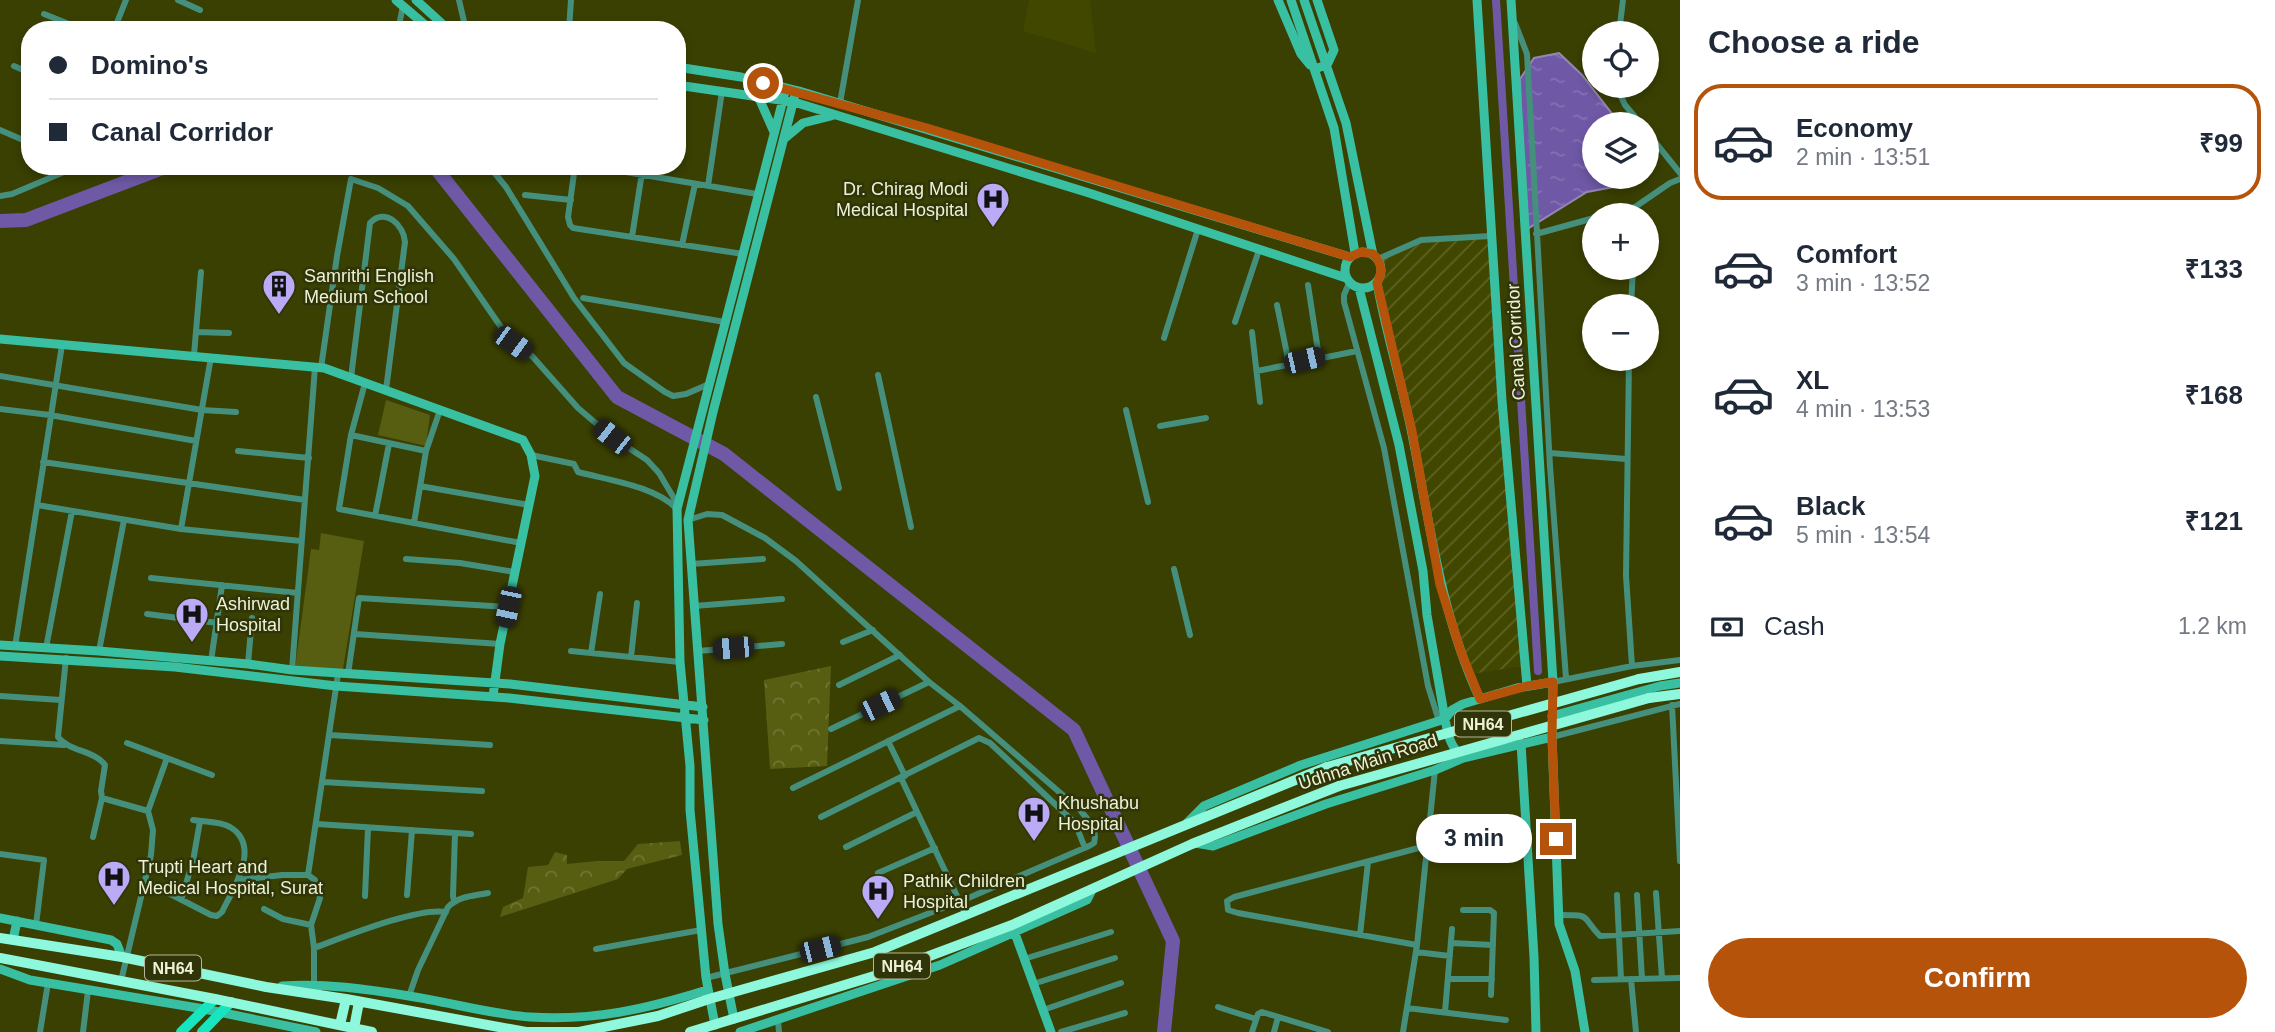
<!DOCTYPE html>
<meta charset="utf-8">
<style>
:root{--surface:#fff;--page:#f6f6f7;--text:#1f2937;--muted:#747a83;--line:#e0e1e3;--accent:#b45309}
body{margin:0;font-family:Helvetica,sans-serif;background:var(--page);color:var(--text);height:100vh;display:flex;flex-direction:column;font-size:26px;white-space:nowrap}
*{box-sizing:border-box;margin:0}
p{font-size:23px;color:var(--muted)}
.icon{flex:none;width:38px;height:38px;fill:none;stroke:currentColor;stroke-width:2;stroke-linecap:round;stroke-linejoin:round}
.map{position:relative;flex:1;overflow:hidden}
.panel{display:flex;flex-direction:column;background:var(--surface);width:595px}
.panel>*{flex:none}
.hud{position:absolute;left:21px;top:21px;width:665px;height:154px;border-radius:28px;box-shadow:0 4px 10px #0003;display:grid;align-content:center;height:154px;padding:0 28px;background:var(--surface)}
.fabs{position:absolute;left:1582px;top:21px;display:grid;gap:14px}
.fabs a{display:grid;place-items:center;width:77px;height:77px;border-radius:50%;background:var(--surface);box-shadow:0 4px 10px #0003;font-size:35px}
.end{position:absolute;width:32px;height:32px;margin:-16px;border:9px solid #b45309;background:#fff;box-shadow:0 0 0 4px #fff}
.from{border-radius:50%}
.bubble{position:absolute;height:49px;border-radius:24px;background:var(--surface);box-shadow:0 4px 10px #0003;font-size:23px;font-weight:600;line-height:49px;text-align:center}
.car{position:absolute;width:21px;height:42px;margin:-21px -10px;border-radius:9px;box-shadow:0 0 5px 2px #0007;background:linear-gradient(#222 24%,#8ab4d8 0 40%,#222 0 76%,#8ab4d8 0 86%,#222 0)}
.hud b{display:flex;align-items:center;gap:24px;height:66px;font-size:26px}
.hud b+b{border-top:2px solid var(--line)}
.hud i{width:18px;height:18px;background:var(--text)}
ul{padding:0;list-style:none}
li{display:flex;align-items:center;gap:21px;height:116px;margin:0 14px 10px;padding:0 14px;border:4px solid transparent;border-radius:28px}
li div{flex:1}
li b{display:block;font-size:26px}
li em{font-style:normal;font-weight:600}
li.selected{border-color:var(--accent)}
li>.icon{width:63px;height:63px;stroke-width:1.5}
h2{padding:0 28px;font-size:32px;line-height:84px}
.pay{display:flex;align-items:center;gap:18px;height:77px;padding:0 28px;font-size:26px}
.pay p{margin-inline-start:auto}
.action{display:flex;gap:14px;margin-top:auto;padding:14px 28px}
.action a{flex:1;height:80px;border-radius:42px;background:var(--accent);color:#fff;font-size:28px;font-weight:600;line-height:80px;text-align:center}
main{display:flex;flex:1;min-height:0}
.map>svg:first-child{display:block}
</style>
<main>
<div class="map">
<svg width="1680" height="1032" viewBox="0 0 1680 1032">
<defs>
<pattern id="industrial-furrows" width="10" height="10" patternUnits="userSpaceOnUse" patternTransform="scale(1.75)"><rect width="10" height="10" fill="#424700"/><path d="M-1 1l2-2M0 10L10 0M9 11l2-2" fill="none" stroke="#5e6224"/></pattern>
<pattern id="forest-crowns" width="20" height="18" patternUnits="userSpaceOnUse" patternTransform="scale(1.75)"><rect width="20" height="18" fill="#575e12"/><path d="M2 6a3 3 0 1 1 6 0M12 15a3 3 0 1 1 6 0" fill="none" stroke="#6f7634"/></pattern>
<pattern id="water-ripples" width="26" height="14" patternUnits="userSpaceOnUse" patternTransform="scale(1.75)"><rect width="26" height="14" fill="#6f59a7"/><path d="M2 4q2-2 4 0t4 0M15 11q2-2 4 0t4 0" fill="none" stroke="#8471b2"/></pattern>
</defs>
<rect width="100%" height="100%" fill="#3a3f02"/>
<path fill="#424700" d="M1029 0H1090L1096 53 1023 31Z"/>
<path fill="url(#industrial-furrows)" d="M1488 238 1522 666 1472 674 1442 588 1378 284 1382 272 1380 260 1421 242Z"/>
<path fill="#575e12" d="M386 400 430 415 426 446 378 435Z
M321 533 364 541 343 669 295 668 311 549 319 550Z"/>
<path fill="url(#forest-crowns)" d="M831 666 827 766 770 769 764 680Z
M680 841 682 855 627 869 618 879 500 917 503 907 523 898 528 867 548 865 555 852 567 855V864L597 861H624L638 844Z"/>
<path fill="url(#water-ripples)" stroke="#9587b5" stroke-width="2" d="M1559 53 1582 75 1620 124H1594V177H1625V185L1587 192 1524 231 1520 79 1534 58Z"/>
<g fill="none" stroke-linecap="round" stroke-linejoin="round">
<path stroke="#6f59a7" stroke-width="8" d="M1496 0 1538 671"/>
<path stroke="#6f59a7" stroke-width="14" d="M434 166 617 397 724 454 1074 730 1173 941 1164 1032
M0 221 26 220 168 166"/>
<path stroke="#45907d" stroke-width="6" d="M178 0 200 10
M459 0 466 30
M44 14 84 30
M1515 23 1527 54 1550 466 1566 678
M114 30 126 0
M398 30 403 6
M569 30 571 0
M1619 33 1623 0
M14 66 30 73
M1616 86 1625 105 1641 124
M840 103 858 0
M0 130 30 143
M1647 132 1680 173
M489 166 506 187 574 298 624 363 665 392 673 396 686 394 709 384
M575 166 568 217 570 225 573 228 743 254
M590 166 757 194
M708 186 722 91
M525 195 571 200
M0 196 12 194 78 166
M1605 215 1635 207
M1635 215V207L1670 183 1680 179
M1536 234 1594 218
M632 237 643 166
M682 245 695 184
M1378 259 1421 240 1490 236
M1349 283 1344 295V302L1384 448 1428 686 1439 721
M1308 285 1319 357
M583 298 725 322
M1277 305 1289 364
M1631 306 1633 268
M1235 322 1259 250
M196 332 229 333
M1252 332 1260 402
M1164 338 1198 229
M194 355 201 272
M1629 359 1626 576 1632 666
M321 368 337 256 351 179 378 188 408 206 454 259 512 343 532 356 578 408 612 437 647 460 659 473 678 505
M1257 371 1357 351
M878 375 911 527
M0 376 202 410 236 412
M351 378 370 223C385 207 404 225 405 242L386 390
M365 383 351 435 339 509 521 543
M816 397 839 488
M0 409 50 415 196 441
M1126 410 1148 502
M1160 426 1206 418
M351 435 426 451
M238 451 309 458
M1550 453 1626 459
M531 455 574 464 578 472C608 480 655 486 677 509
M43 462 305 500
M420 486 529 505
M37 505 181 529 301 541
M375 516 389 444
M688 520 707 514 722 515 765 538 796 561 929 682 960 706 1080 810C1088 820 1098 829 1094 843L1089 846 966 899 868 937 706 978
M414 523 426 451 440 410
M181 529 211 357
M406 559 460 563 515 572
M691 564 763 559
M1174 569 1190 635
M151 578 298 593
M694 606 782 599
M147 614 218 623
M355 634 500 644
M843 642 873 630
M15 647 62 345
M46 648 72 511
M99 651 124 520
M571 651 680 662
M698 651 782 644
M591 653 600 594
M631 657 637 603
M66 658 58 737C70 752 94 750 105 765L101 791 102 798 93 837
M211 661 222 585
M248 664 252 618
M292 670 315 367
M348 674 359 598 508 607
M1553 682 1632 666 1680 660
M839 685 900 655
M0 696 61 700
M1672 705 1680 861
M831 729 929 682
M330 735 490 745
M1552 737 1680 704
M0 741 64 745
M888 741 905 776
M127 743 212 775
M901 778 966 915
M323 782 482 791
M793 788 960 706
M102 798 148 811
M821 817 979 738 990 743 1075 823 1085 848
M317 824 471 834
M846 847 917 812
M0 854 44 860 36 925
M878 873 935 848
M308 875 338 674
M238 880 282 875H308L315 880 320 898 311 925 314 948V989
M145 881 211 915 217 916 222 912C233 889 262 846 230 827 219 821 205 822 193 820
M1656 893 1662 978
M407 895 412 830
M1617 895 1621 979
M1637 895 1642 979
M365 896 368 828
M181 900 193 861 200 821
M454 901 453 896 455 833
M264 909 283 919 311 925
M1463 910H1490L1494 913 1491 995
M1559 915C1593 915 1580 915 1600 936L1680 931
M1360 935 1368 862
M1451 943 1493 945
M1417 945 1238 913 1228 910 1227 901 1234 897 1426 846
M314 948C344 937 417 907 446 912
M596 949 701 930
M1416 952 1450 956
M1024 959 1111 932
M1448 979H1492
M1631 979 1636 1032
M1594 980 1680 978
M121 981 151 855 153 830 148 811 167 758
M1033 984 1115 958
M409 996 418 970 448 907C459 896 473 896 488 893
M1218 1007 1256 1019
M1407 1008 1506 1020
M1043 1010 1121 983
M1445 1012 1452 929
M778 1020 779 1032
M40 1032 48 983
M83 1032 88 991
M1061 1032 1125 1013
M1252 1032 1258 1014 1262 1012 1328 1032
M1274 1032 1278 1017
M1403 1032 1417 945 1435 770"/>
<path stroke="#39c0a2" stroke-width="9" d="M396 0 431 30
M416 0 449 30
M1278 0 1301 54 1310 65
M1291 0 1334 128 1355 253
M1304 0 1346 123 1373 255
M1477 0 1502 401 1527 686
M1511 0 1553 682
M677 67 741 77 799 91 1350 257
M1314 69 1327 65 1334 50 1317 0
M677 85 794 102 1089 193 1346 278
M758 96 774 132
M785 138 803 123 831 116
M1345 270a18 18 0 1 1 36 0a18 18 0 1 1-36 0Z
M1377 283C1386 334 1402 383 1412 434 1430 525 1441 615 1480 699
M0 339 324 368 523 440 531 455 535 476 500 644 493 696
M0 645 99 651 248 664 292 670 510 684 703 707
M0 656 175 667 336 686 509 698 704 720
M1552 716 1660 686 1680 683
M1552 737 1559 924 1575 971 1585 1032
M1521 743 1534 957 1536 1032
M1187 823 1204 806 1301 765 1445 719 1452 710 1463 704 1517 688 1553 682 1552 737 1463 758C1450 746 1448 736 1445 719L1427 615 1423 571 1399 445 1359 288
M1195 843 1213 846 1326 804 1435 770 1463 758
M0 918 111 940 117 944 122 957
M1013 928 1051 1032
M13 940 17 921
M0 969 30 980 204 1009 316 1032
M282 986C324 983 367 989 409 996 449 1002 489 1014 530 1017 595 1021 646 1009 707 990
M734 1019 725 974 718 924 688 520 713 412 796 91
M715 1025 706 978 690 810V766L680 662 677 509 786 88
M740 1032 940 965 1087 900 1092 890"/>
<path stroke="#17e5bf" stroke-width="10" d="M181 1032 215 999
M202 1032 231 1002"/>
<path stroke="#8df8dc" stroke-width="10" d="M1639 679 1680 672
M1649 698 1680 694
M0 938 122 957 266 987 346 999 526 1032H579L658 1016 709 999 875 952 1327 767
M0 958 215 999 372 1032
M340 1025 346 999
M354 1028 359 1002
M690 1032 884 973 1012 925 1192 844 1339 786"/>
<path stroke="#8df8dc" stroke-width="10" d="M1327 767 1639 679
M1339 786 1649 698"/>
</g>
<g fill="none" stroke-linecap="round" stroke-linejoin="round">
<path stroke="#b45309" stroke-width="9" d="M763 83 927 128 1350 257 1361 252 1373 254C1382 263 1383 272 1377 283L1412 431 1440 585 1461 652 1480 699 1527 686 1553 682 1552 737 1556 839"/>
</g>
<defs>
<symbol id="hospital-pin" viewBox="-11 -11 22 30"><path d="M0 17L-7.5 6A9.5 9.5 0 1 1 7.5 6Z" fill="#bbaaf6" stroke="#303409"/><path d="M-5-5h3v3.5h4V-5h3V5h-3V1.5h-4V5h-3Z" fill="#111"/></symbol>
<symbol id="building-pin" viewBox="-11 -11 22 30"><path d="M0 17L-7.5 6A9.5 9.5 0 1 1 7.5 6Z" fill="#bbaaf6" stroke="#303409"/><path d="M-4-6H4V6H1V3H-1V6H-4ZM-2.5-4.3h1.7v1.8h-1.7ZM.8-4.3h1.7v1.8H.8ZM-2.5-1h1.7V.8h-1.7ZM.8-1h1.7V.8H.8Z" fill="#111"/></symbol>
</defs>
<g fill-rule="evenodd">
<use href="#hospital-pin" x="974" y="180" width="38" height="52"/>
<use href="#building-pin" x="260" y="267" width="38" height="52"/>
<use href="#hospital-pin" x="173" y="595" width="38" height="52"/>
<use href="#hospital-pin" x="1015" y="794" width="38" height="52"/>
<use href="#hospital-pin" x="95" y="858" width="38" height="52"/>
<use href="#hospital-pin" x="859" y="872" width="38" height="52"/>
</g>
<g text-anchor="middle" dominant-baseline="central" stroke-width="5" stroke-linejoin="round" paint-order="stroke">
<g fill="#303409" stroke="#b4b998" stroke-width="2">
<rect x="1455" y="711.5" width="56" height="25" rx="5"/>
<rect x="874" y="953.5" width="56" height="25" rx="5"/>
<rect x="145" y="955.5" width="56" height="25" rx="5"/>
</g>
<g font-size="16" font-weight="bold" fill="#edf2d5">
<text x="1483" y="724">NH64</text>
<text x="902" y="966">NH64</text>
<text x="173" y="968">NH64</text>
</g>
<g font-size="18" fill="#edf2d5" stroke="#303409" text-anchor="start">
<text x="968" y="189" text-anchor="end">Dr. Chirag Modi<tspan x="968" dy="21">Medical Hospital</tspan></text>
<text x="304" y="276">Samrithi English<tspan x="304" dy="21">Medium School</tspan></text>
<text x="216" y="604">Ashirwad<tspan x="216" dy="21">Hospital</tspan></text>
<text x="1058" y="803">Khushabu<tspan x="1058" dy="21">Hospital</tspan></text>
<text x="138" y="867">Trupti Heart and<tspan x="138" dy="21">Medical Hospital, Surat</tspan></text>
<text x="903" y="881">Pathik Children<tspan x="903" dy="21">Hospital</tspan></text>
</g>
<g font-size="18" fill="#edf2d5" stroke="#303409">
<text transform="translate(1516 342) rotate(-93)">Canal Corridor</text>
<text transform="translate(1368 762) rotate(-18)">Udhna Main Road</text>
</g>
</g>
</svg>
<div class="fabs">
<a><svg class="icon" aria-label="locate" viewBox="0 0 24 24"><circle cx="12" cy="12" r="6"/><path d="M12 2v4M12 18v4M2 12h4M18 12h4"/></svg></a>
<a><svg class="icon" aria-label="layers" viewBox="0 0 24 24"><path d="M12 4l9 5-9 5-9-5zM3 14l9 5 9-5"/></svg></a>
<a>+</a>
<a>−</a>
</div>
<i class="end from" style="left:763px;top:83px"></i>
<i class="end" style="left:1556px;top:839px"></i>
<div class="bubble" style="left:1416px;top:814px;width:116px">3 min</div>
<i class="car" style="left:513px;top:343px;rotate:126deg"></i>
<i class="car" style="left:1304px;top:360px;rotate:77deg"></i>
<i class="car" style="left:612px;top:437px;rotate:308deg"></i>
<i class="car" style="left:508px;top:607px;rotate:192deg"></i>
<i class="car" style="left:733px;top:648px;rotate:265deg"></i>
<i class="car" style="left:880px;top:705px;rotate:64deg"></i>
<i class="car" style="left:820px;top:949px;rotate:76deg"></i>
<div class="hud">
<b><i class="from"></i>Domino's</b>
<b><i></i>Canal Corridor</b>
</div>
</div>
<section class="panel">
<h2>Choose a ride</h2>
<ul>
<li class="selected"><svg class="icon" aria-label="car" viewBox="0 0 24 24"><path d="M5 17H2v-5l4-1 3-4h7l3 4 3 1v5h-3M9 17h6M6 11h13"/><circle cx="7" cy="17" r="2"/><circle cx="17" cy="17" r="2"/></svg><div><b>Economy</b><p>2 min · 13:51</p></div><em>₹99</em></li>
<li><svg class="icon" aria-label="car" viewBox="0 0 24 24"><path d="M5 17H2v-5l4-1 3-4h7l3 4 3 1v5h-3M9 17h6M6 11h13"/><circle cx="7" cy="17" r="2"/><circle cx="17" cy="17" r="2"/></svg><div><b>Comfort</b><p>3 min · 13:52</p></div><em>₹133</em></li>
<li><svg class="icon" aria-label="car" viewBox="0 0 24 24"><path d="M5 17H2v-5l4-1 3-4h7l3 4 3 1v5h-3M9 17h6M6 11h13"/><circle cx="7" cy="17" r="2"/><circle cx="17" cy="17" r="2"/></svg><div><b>XL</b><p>4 min · 13:53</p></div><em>₹168</em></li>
<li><svg class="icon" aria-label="car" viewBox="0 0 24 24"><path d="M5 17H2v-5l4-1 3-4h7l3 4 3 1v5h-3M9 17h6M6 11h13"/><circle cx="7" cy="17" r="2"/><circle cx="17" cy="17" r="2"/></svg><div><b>Black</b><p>5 min · 13:54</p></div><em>₹121</em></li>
</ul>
<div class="pay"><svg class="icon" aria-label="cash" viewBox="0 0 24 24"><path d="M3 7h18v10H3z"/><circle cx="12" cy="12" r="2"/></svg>Cash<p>1.2 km</p></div>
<div class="action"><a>Confirm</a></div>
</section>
</main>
